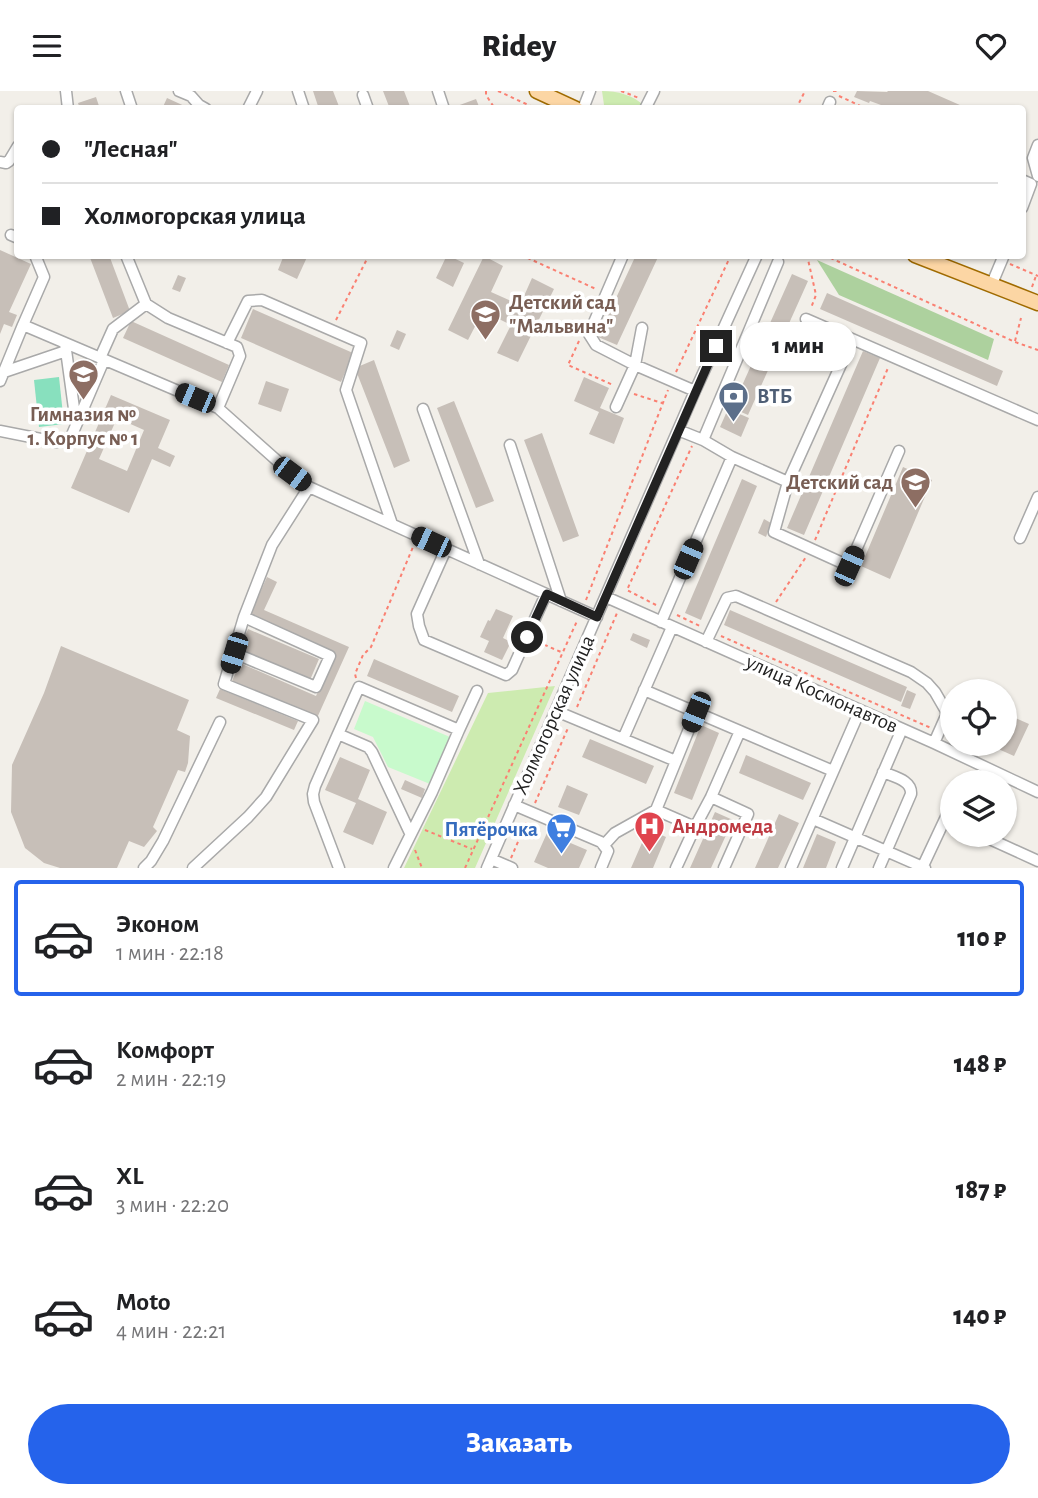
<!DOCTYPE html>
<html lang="ru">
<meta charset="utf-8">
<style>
:root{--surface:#fff;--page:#f2f2f2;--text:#202124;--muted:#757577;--line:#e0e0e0;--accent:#2563eb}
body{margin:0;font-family:"Alegreya Sans",sans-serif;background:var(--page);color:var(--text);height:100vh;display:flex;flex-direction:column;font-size:26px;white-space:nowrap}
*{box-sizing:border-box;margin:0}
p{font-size:23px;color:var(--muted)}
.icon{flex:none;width:38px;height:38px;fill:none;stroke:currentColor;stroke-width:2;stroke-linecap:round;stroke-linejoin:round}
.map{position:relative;height:777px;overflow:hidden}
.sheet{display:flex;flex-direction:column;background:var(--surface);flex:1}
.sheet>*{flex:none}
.hud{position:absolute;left:14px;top:14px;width:1012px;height:154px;border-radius:7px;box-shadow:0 2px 5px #0004;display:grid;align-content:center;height:154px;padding:0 28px;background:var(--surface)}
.fabs{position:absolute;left:940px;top:588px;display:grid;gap:14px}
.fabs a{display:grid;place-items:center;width:77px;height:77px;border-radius:50%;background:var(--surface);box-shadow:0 2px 5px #0004;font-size:35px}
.end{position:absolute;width:32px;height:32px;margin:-16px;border:9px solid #222;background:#fff;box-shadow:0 0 0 4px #fff}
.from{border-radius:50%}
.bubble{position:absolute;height:49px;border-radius:24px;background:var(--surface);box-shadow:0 2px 5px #0004;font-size:23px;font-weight:800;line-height:49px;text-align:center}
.car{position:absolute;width:21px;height:42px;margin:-21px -10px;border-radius:9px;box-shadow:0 0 5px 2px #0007;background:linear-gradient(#222 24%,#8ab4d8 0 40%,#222 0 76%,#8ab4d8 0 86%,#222 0)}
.hud b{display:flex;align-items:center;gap:24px;height:66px;font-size:26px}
.hud b+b{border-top:2px solid var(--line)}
.hud i{width:18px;height:18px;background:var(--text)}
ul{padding:12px 0 0;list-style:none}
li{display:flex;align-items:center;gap:21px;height:116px;margin:0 14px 10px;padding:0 14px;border:4px solid transparent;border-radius:7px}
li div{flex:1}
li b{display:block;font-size:26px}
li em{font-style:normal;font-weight:800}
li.on{border-color:var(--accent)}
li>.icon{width:63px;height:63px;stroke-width:1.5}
.action{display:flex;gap:14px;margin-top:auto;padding:14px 28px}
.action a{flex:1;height:80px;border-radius:42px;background:var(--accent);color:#fff;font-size:28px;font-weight:800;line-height:80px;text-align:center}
header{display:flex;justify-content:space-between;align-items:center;height:91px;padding:0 28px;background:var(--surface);font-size:32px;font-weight:800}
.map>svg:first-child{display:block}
</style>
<header><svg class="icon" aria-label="menu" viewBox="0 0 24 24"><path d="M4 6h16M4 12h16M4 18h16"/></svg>Ridey<svg class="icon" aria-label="heart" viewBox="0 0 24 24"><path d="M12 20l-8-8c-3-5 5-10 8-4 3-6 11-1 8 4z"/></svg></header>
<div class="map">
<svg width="1038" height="777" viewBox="0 0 1038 777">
<rect width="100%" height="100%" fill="#f2efe9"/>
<path fill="#cdebb0" d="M602 0C617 0 634 4 644 15L642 17H612L604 14Z
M555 595 475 777H404L488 602Z"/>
<path fill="#add19e" d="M817 169 994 248 988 269 839 204Z"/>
<path fill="#c8facc" d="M365 610 450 646 430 693 388 676 373 646 354 638Z"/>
<path fill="#88e0be" d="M59 286 64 333 39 336 34 289Z"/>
<path fill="#c7bfb8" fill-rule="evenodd" d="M313 0H333L340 18H319Z
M383 0H404L411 18H390Z
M857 0 887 1 888 0H928L969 18H880L881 14 870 10 869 12 854 6Z
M96 6 100 18H80L78 12Z
M167 7 191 18H162Z
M476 8 480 18H458L457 15Z
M0 159 31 173 9 221 17 224 12 236 4 233 0 243Z
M89 164H109L130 220 113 227Z
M284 164H308L297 188 278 179Z
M447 164 464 172 453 196 436 187Z
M636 164H659L617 254 598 246Z
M484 165 503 175 491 201 520 214 532 187 554 198 518 271 497 262 511 234 483 220 468 249 448 239Z
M792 183 808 190 748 324 732 317Z
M178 184 186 187 180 201 172 198Z
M827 202 1003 280 997 295 820 218Z
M253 218 353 262 341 291 241 247Z
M131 230 229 274 222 291 123 247Z
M397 239 406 243 399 259 390 255Z
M863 260 880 267 804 444 787 437Z
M374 269 410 370 394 377 355 277Z
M82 272 96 278 88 294 75 288Z
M584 286 609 297 600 317 624 327 614 353 589 343 599 321 574 310Z
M266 290 289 298 281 321 258 313Z
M111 304 170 329 158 357 175 365 170 376 152 368 129 422 71 397ZM117 327 144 339 127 380 99 368Z
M454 310 494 410 476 417 437 317Z
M728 318 749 327 741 346 720 336Z
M542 342 579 445 563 451 524 349Z
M903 376 932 389 890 488 861 475Z
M742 388 757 395 701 529 685 522Z
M764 428 771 432 766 446 758 442Z
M267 486 277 491 264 519 349 556 317 627 232 590 240 572 316 605 335 562 250 524Z
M496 518 513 525 503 547 511 551 502 569 484 561 489 550 480 546 488 529 490 530Z
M730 519 907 596 901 611 724 534Z
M248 538 319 568 310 589 239 558Z
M633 542 650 549 647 557 630 549Z
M61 555 189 609 177 639 190 645 188 672 185 681 178 679 153 736 157 740 144 756 129 750 117 777H60L44 772 25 757 11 721 12 674 44 602Z
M374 568 459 605 452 621 367 585Z
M220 598 298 630 294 639 216 607Z
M907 599 916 603 910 618 901 615Z
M1004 622 1029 633 1014 665 987 653H1004Z
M701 634 719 642 692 709 674 702Z
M590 648 654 675 646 693 582 666Z
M746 664 811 692 803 709 739 682Z
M340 666 370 679 358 708 387 721 373 754 343 741 356 712 325 699Z
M405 689 425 698 422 707 401 698Z
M567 694 588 703 579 724 558 716Z
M715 721 733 729 711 777H690Z
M779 723 799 732 778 777H755Z
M648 738 666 746 653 777H631Z
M547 742 587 759 579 777H548L534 771Z
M817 743 836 751 826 777H803Z"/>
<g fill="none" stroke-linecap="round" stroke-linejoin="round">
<defs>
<path id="minor" d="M66 0 68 18
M126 0 132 18
M179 0 191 5 199 14 206 18
M298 0 304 18
M438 0 444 18
M363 4 368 18
M248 18 257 0
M583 18 590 0
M645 18 654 0
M827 18 830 11
M1038 54 1033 67 1038 85
M0 71 6 72 9 70 18 55
M1022 89 1031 93 1022 117
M11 144 18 147
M126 164 146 213 168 227 237 256 240 265 218 317
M623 164 589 243 596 254 635 274 695 300
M991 195 1004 164
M806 228 1038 329
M23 234 44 186 35 164
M852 249 788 391 774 441 849 475 899 360
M65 252 76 332
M227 252 248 210 262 209 361 252 346 299 392 433
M100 267 113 238 146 213
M4 281 66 260
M0 290 23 234 218 317 292 383 309 396 597 526
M616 316 635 274 642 237
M423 318 479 473
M678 339 703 349 732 366 788 391
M0 340 56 351 71 346 104 269
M703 349 778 171
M510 354 561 510
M1020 447 1038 406
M446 458 417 523 419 535 424 549 506 584 512 579 546 503
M606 506 934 652 1038 701
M661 531 732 366
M706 551 727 507 736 505 911 581 927 592 935 601 946 620V625L934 652
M234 562 316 596 330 565 244 526
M644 599 833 680
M556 620 623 648 672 536
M459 639 477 600
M338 643 315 695 313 703 314 711 339 777
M623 648 676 670 656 719
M676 670 696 621
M711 706 748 723 724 777
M514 714 601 751 608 760 601 777
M813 728 925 777
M945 728 952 712
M981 744 1038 770
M604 754 615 742 656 719 695 736
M491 768 512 777
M144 777 151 770 163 750 220 631
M193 777 248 726 266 706 313 629 224 593 244 526 272 454 309 396
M394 777 432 701 459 639 359 596 338 643 368 656 372 661 410 742
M487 777 695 300 757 164
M676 777 695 736 711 706 740 640
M791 777 860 619
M842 777 902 638
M879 777 911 703C912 689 894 686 883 681
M922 777 945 728 952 731"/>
<path id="major" d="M537 0 576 18
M915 164 1038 212"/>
</defs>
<use href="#minor" stroke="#a9a9a9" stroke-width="13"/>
<use href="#major" stroke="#a06b00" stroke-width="17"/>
<path stroke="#fa8072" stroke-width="2" stroke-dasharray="3.5 3.5" stroke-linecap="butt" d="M486 0V4L495 18
M498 0 537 18
M621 0 639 7
M833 0H839
M839 5 867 18
M796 18 805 0
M521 164 596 198
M807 164 816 204 811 217
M824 164 1015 251 1038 259
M1010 173 1038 185
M1032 196 1036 185
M336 229 369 164
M579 250 568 274 613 294
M1015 250 1021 227
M676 281 731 164
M634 303 662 312
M815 449 888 277
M586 509 668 299
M776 511 806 466
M656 514 627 499 692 355
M677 524 700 535
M721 545 931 637
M538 551 561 561
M356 587 355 583 363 564 371 556 413 456
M577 616 617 522
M535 712 568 637
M425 739 472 758
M415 759 422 777
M511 767 527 730
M465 777 577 530"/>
<use href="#minor" stroke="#fff" stroke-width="10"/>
<use href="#major" stroke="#fcd6a4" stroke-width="14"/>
</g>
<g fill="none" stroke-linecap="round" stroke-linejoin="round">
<path stroke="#222" stroke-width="9" d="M527 546 547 503 597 526 716 255"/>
</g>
<defs>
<symbol id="school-pin" viewBox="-11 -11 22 30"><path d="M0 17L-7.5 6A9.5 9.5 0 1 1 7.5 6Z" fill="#8d6e63" stroke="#fff"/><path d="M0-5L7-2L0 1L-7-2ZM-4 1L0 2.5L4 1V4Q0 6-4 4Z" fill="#fff"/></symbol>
<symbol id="bank-pin" viewBox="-11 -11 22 30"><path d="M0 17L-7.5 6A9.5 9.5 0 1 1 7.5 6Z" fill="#5c6f8a" stroke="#fff"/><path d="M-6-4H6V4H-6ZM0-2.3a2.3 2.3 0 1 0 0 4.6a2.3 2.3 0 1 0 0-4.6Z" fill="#fff"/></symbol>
<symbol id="hospital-pin" viewBox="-11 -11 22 30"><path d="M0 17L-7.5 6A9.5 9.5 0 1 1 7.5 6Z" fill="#e0444e" stroke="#fff"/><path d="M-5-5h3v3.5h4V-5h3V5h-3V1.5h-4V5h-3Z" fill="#fff"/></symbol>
<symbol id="supermarket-pin" viewBox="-11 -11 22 30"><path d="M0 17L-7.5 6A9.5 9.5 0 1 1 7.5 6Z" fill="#3f7fe0" stroke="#fff"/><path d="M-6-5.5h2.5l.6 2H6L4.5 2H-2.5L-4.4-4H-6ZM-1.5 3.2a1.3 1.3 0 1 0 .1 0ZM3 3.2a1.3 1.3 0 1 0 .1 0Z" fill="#fff"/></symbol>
</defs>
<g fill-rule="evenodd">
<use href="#school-pin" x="468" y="206" width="35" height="47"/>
<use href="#school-pin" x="66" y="266" width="35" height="47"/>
<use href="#bank-pin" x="716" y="288" width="35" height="47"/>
<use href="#school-pin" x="898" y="374" width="35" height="47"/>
<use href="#hospital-pin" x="632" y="718" width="35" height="47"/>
<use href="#supermarket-pin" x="544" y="720" width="35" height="47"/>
</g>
<g text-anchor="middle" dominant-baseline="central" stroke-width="7" stroke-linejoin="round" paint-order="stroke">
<g font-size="21" font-weight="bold" fill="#785e54" stroke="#fff" text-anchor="start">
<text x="509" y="211">Детский сад<tspan x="509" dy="24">"Мальвина"</tspan></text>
<text x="83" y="323" text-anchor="middle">Гимназия №<tspan x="83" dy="24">1. Корпус № 1</tspan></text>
<text x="893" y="391" text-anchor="end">Детский сад</text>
</g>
<g font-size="21" font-weight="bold" fill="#4e5e75" stroke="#fff" text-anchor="start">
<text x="757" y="305">ВТБ</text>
</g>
<g font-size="21" fill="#222" stroke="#fff">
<text transform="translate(822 603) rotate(24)">улица Космонавтов</text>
<text transform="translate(554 624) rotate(-66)">Холмогорская улица</text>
</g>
<g font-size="21" font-weight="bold" fill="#be3a42" stroke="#fff" text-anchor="start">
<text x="672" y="735">Андромеда</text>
</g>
<g font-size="21" font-weight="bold" fill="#366cbe" stroke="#fff" text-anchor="end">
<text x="538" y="738">Пятёрочка</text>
</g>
</g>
</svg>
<div class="fabs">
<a><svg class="icon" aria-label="locate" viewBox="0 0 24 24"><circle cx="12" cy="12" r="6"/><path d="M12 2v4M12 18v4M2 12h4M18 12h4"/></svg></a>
<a><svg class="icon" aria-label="layers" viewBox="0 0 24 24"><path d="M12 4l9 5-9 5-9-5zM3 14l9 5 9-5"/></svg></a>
</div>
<i class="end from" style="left:527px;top:546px"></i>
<i class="end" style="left:716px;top:255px"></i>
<div class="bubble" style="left:740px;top:231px;width:116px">1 мин</div>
<i class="car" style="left:195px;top:307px;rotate:293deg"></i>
<i class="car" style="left:292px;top:383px;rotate:127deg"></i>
<i class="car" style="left:431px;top:451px;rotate:295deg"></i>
<i class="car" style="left:688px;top:468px;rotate:23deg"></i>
<i class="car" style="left:849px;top:475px;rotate:24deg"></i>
<i class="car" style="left:234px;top:562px;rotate:197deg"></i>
<i class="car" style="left:696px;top:621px;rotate:202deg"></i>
<div class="hud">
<b><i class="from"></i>&quot;Лесная&quot;</b>
<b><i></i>Холмогорская улица</b>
</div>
</div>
<section class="sheet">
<ul>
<li class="on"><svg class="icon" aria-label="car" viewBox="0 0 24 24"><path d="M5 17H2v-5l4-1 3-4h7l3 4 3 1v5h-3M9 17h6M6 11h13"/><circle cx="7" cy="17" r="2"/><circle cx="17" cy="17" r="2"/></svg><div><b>Эконом</b><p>1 мин · 22:18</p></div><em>110 ₽</em></li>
<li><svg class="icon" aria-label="car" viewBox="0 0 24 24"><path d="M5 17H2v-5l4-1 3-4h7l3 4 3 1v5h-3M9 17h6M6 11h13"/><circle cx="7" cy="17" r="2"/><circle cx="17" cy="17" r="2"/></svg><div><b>Комфорт</b><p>2 мин · 22:19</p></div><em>148 ₽</em></li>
<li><svg class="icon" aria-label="car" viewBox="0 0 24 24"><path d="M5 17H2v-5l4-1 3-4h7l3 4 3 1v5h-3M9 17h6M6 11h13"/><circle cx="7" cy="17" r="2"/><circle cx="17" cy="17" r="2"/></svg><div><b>XL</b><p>3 мин · 22:20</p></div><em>187 ₽</em></li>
<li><svg class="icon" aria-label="car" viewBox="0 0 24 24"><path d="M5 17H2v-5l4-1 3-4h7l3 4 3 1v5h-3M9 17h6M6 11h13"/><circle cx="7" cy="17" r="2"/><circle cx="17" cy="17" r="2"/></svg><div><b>Moto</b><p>4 мин · 22:21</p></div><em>140 ₽</em></li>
</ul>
<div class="action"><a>Заказать</a></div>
</section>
